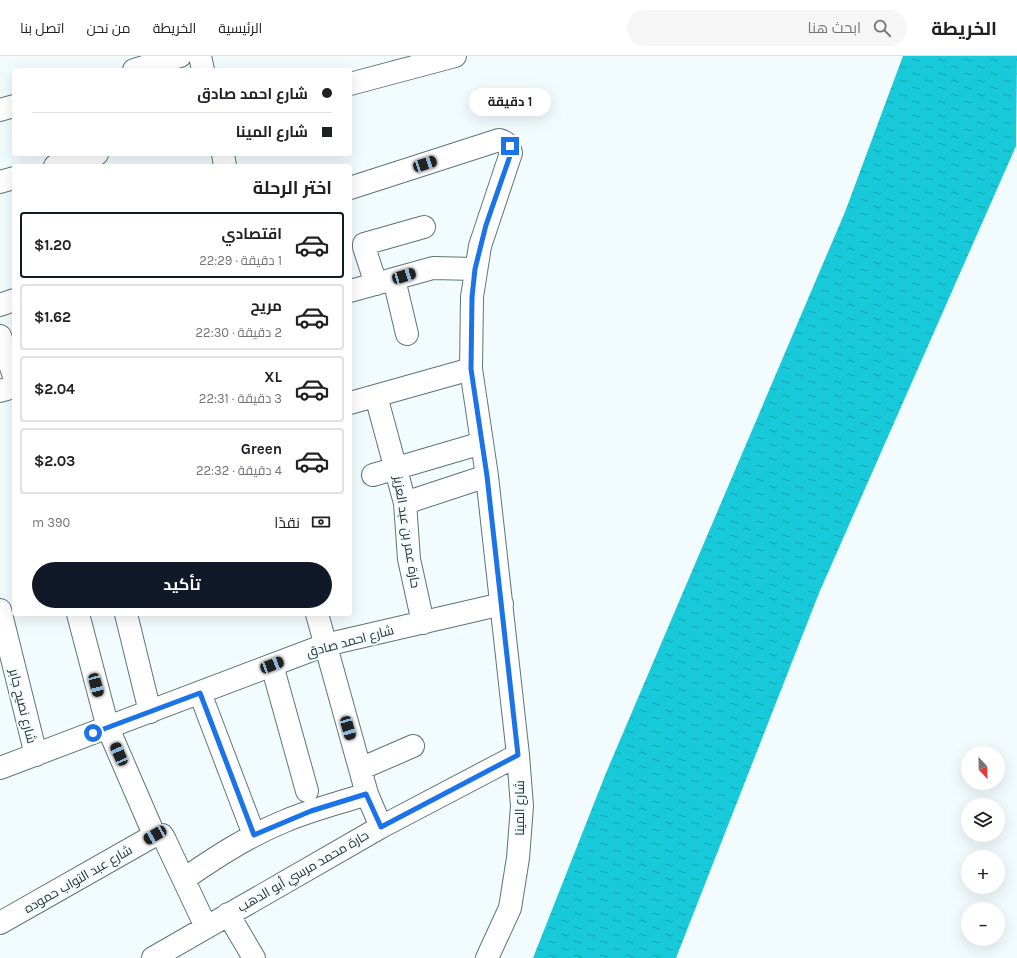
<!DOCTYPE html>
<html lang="ar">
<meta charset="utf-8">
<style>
:root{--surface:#fff;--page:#f6f6f6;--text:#202124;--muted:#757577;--line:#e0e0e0;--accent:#111827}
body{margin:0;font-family:Karla,Cairo,sans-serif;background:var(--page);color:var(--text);direction:rtl;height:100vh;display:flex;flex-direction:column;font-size:15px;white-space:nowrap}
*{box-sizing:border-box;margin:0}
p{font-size:13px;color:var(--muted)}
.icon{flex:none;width:22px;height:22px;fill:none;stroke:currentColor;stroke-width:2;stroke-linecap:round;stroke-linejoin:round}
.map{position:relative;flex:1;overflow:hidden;direction:ltr}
.panel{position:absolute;left:12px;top:108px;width:340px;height:452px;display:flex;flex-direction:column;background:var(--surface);border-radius:4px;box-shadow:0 4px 16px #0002;direction:rtl}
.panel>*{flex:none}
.banner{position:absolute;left:12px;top:12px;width:340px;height:88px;border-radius:4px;box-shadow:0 4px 16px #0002;direction:rtl;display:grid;align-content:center;height:88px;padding:0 20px;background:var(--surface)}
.needle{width:26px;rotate:158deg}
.tools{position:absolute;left:961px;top:690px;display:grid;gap:8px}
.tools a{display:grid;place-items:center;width:44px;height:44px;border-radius:50%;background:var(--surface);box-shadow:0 4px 16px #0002;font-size:20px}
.end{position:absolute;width:18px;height:18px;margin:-9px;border:5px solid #1a73e8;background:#fff;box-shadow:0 0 0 2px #fff}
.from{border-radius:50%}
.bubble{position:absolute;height:28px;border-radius:14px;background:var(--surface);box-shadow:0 4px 16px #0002;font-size:13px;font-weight:700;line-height:28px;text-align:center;direction:rtl}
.car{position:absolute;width:12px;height:24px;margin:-12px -6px;border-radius:5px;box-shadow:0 0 3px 1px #0007;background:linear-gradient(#222 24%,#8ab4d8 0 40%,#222 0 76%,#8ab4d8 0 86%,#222 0)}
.banner b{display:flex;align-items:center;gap:14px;height:38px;font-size:15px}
.banner b+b{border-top:1px solid var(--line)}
.banner i{width:10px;height:10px;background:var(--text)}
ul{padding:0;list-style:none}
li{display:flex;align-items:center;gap:12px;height:66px;margin:0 8px 6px;padding:0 12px;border:2px solid var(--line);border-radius:4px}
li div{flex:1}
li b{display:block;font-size:15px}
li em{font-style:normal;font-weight:700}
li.on{border-color:var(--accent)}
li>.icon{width:36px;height:36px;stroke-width:1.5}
h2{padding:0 20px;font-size:18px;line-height:48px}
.pay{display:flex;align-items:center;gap:10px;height:44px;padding:0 20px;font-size:15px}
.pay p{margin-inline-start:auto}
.cta{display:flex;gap:8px;margin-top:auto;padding:8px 20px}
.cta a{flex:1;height:46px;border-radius:24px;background:var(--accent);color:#fff;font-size:16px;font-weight:700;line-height:46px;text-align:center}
header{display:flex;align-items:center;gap:24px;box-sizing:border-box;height:56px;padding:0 20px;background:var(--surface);border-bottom:1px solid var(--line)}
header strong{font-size:19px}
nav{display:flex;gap:22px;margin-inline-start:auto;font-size:14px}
.search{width:280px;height:36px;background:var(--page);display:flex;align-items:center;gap:10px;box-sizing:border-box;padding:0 14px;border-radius:22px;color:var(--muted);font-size:15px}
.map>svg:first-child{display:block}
</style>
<header>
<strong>الخريطة</strong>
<div class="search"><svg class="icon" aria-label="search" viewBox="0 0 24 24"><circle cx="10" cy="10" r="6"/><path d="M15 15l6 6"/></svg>ابحث هنا</div>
<nav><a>الرئيسية</a><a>الخريطة</a><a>من نحن</a><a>اتصل بنا</a></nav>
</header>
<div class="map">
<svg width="1017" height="902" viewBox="0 0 1017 902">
<defs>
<pattern id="water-ripples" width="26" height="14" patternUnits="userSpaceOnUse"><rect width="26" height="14" fill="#18c9d9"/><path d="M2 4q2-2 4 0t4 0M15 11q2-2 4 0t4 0" fill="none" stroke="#15a4b1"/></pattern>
</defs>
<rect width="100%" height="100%" fill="#f2fcfe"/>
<path fill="url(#water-ripples)" d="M903 0H1017L1016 90 819 537 676 902H533L606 717 845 156Z"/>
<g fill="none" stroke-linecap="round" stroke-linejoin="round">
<defs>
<path id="street" d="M200 0 203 14
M134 14 180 0
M350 28 455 0
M0 54 14 50
M223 98 225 110
M55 110 97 98
M0 126 14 122
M350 132 499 84C507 86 509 89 511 97L480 190 472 241 471 313 487 420 518 699 522 750 518 802 510 852 487 902
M394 223 407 278
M376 228 364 191V188L424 171
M350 235 433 212 475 213
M0 249 14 244
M0 280 14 320
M0 335 14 331
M376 340 405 447 409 503 423 567
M350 347 471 313
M373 419 482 387
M405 447 487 420
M0 554 36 699
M78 558 108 672 153 776 155 779H162L164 782 206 871
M126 558 150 656
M317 558 367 738 381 771
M272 609 307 735
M200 637 254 779
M0 712 325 589 502 548
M360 713 413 690
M184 823C216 801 248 780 285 765 311 754 339 747 367 738
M228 858 254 902
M0 867 155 779
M153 902 381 771 518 699"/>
</defs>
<use href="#street" stroke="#5d7578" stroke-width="24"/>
<use href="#street" stroke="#fff" stroke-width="22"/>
</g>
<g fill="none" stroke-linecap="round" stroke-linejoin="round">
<path stroke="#1a73e8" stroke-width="5" d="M93 677 200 637 254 779 311 755 366 738 381 771 518 699 487 420 471 313 472 241 475 213 486 169 511 97 510 90"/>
</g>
<g text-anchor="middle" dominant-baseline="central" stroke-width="4" stroke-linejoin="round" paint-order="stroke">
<g font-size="13" fill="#263032" stroke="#f2fcfe">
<text transform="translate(407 476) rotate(81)">حارة عمر بن عبد العزيز</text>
<text transform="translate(350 585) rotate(-15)">شارع احمد صادق</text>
<text transform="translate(23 650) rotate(76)">شارع نصيح جابر</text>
<text transform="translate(519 752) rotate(-90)">شارع المينا</text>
<text transform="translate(303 815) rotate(-30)">حارة محمد مرسي أبو الدهب</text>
<text transform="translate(78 823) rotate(-30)">شارع عبد التواب حموده</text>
</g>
</g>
</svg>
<div class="tools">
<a><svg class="needle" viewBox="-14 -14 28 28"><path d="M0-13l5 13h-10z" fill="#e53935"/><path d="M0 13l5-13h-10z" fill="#757577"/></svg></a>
<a><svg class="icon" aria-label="layers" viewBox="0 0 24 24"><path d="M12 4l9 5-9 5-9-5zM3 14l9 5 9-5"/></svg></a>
<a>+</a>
<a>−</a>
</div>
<i class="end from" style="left:93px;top:677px"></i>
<i class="end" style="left:510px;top:90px"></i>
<div class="bubble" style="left:469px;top:32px;width:82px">1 دقيقة</div>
<i class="car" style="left:425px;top:108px;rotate:72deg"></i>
<i class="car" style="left:404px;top:220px;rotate:73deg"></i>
<i class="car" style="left:272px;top:609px;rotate:69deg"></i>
<i class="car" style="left:96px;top:629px;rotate:165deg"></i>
<i class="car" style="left:348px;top:672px;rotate:164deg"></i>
<i class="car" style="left:119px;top:698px;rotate:336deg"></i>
<i class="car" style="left:155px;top:779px;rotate:240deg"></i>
<div class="banner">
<b><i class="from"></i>شارع احمد صادق</b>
<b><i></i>شارع المينا</b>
</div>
<section class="panel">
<h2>اختر الرحلة</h2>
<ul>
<li class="on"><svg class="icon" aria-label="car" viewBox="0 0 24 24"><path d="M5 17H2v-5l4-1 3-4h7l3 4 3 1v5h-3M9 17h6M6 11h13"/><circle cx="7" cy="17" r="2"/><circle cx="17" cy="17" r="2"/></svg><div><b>اقتصادي</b><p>1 دقيقة · 22:29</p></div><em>$1.20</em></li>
<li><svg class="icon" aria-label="car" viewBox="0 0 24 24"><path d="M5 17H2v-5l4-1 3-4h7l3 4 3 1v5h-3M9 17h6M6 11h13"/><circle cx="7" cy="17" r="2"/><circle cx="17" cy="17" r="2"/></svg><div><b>مريح</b><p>2 دقيقة · 22:30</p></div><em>$1.62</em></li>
<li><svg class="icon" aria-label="car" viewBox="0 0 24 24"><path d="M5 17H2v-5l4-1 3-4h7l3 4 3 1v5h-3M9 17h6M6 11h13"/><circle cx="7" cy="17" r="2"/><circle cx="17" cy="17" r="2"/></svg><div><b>XL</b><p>3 دقيقة · 22:31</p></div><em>$2.04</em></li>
<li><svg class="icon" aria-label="car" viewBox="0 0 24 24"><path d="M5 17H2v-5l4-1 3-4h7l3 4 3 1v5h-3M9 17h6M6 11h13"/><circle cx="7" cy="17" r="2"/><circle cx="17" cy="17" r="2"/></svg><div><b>Green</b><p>4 دقيقة · 22:32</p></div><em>$2.03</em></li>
</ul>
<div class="pay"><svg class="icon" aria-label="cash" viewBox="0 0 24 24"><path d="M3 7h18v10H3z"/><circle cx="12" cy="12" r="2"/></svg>نقدًا<p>390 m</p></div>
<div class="cta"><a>تأكيد</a></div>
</section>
</div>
